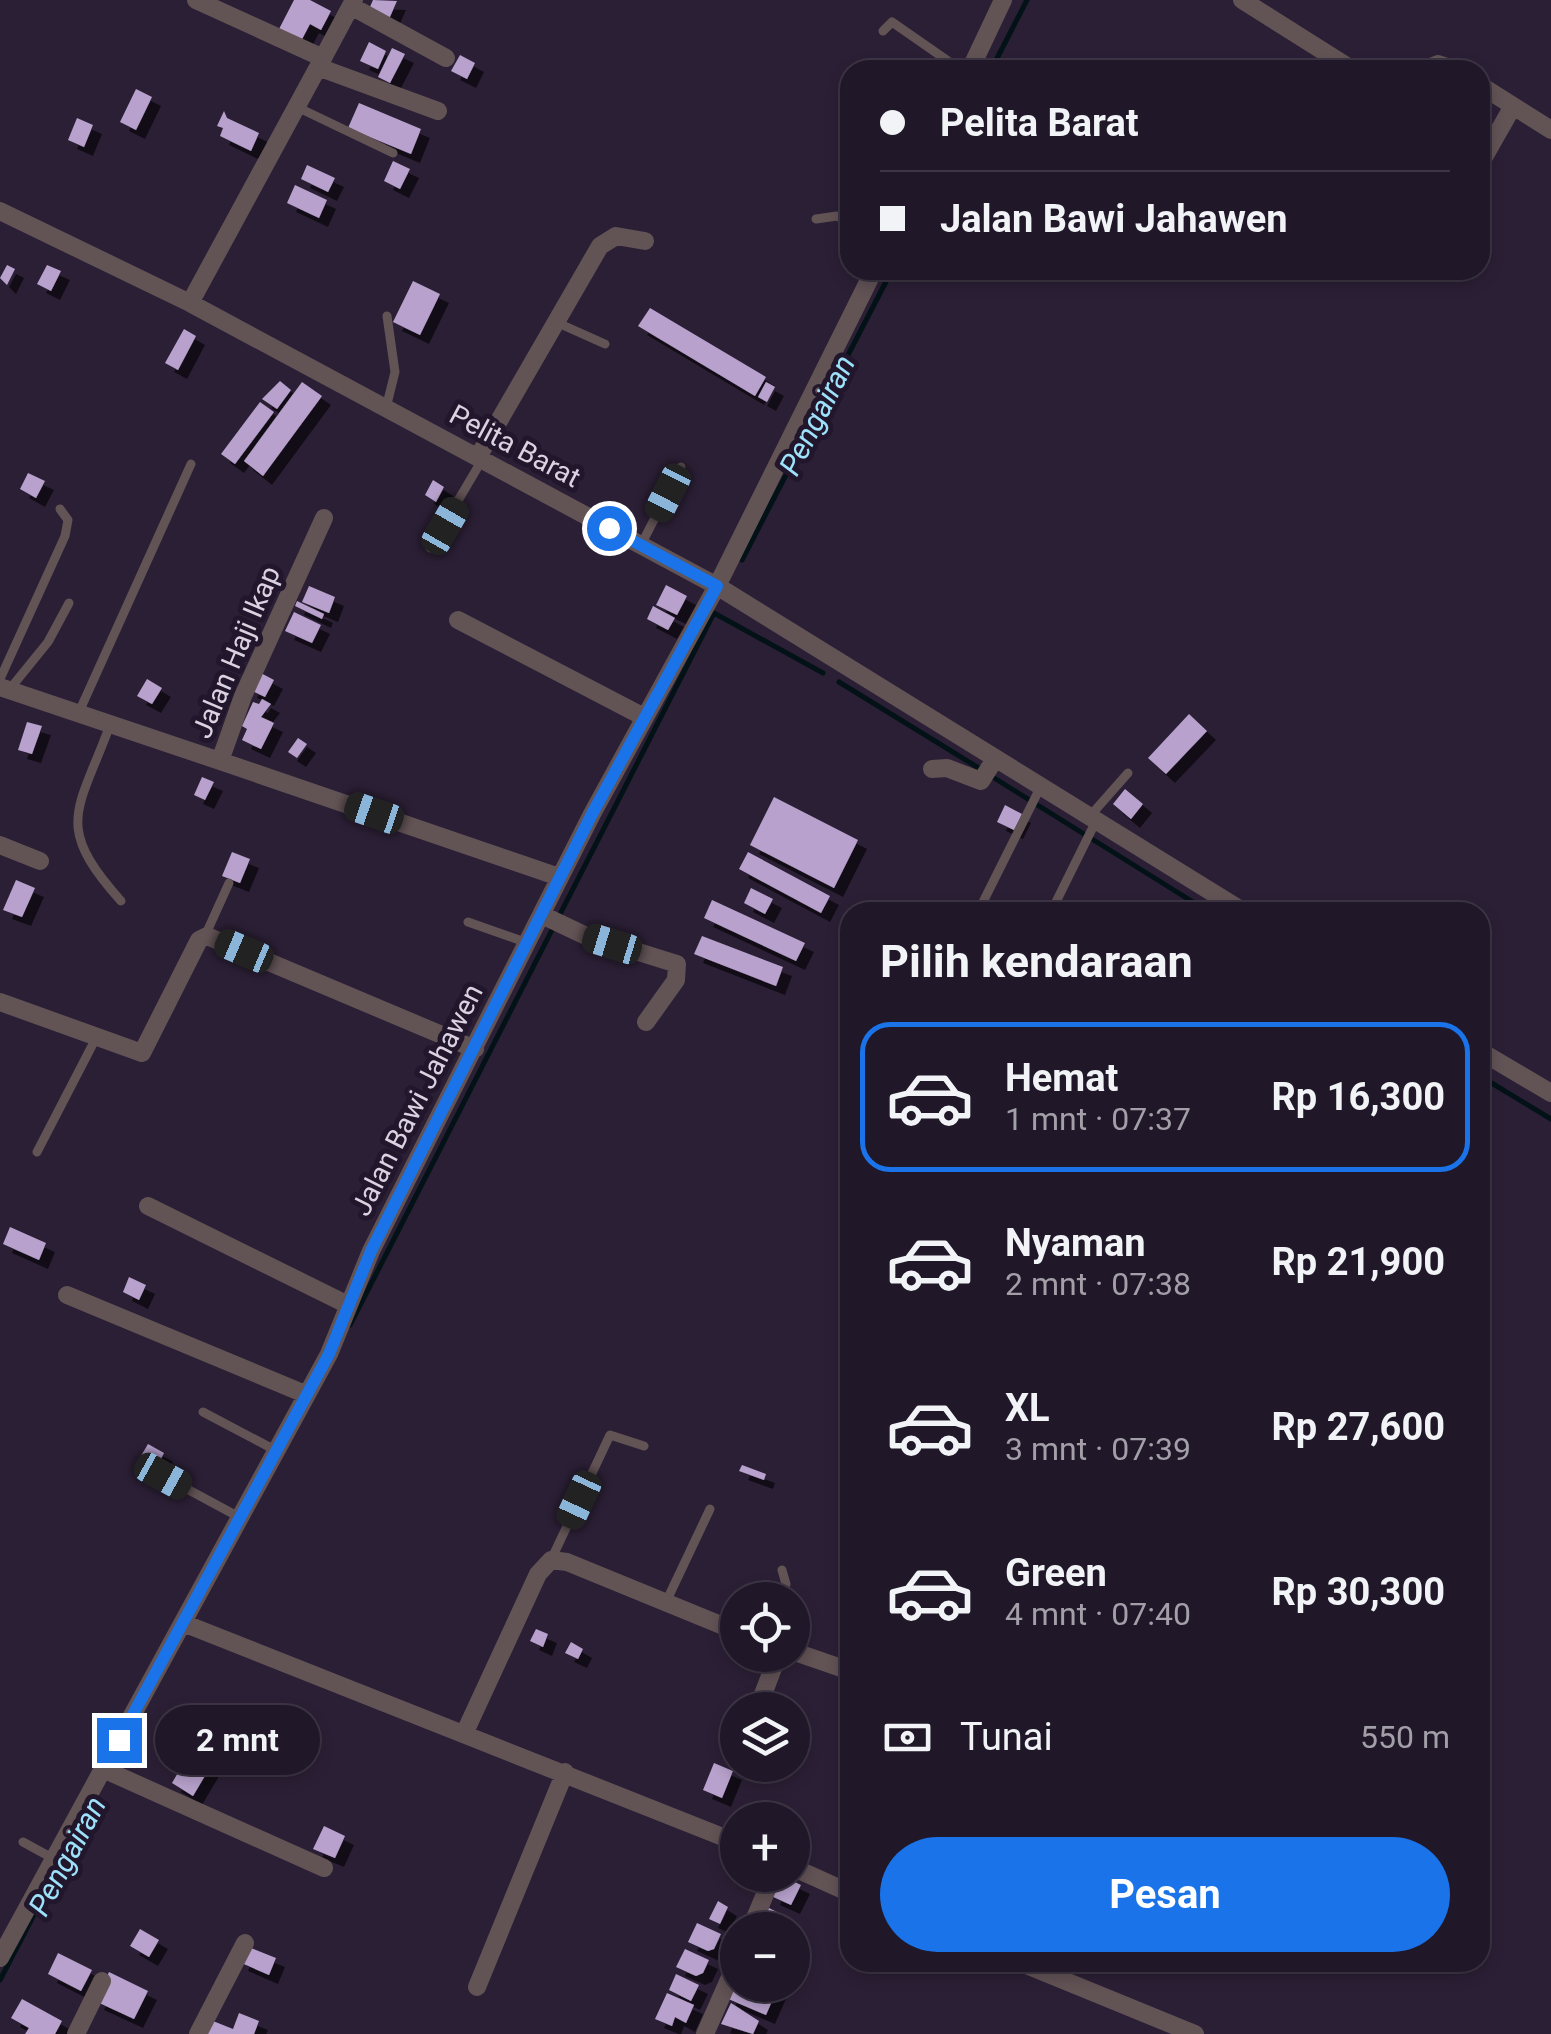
<!DOCTYPE html>
<html lang="id">
<meta charset="utf-8">
<style>
:root{--surface:#201728;--page:#2d2434;--text:#f1f3f6;--muted:#a29fa8;--line:#3d3645;--accent:#1a73e8}
body{margin:0;font-family:Roboto,sans-serif;background:var(--page);color:var(--text);height:100vh;display:flex;flex-direction:column;font-size:38px;white-space:nowrap}
*{box-sizing:border-box;margin:0}
p{font-size:32px;color:var(--muted)}
.icon{flex:none;width:55px;height:55px;fill:none;stroke:currentColor;stroke-width:2;stroke-linecap:round;stroke-linejoin:round}
.map{position:relative;flex:1;overflow:hidden}
.side{position:absolute;left:840px;top:902px;width:650px;height:1070px;display:flex;flex-direction:column;background:var(--surface);border-radius:30px;box-shadow:0 5px 15px #0003,0 0 0 2px var(--line)}
.side>*{flex:none}
.guide{position:absolute;left:840px;top:60px;width:650px;height:220px;border-radius:30px;box-shadow:0 5px 15px #0003,0 0 0 2px var(--line);display:grid;align-content:center;height:220px;padding:0 40px;background:var(--surface)}
.fabs{position:absolute;left:720px;top:1582px;display:grid;gap:20px}
.fabs a{display:grid;place-items:center;width:90px;height:90px;border-radius:50%;background:var(--surface);box-shadow:0 5px 15px #0003,0 0 0 2px var(--line);font-size:50px}
.end{position:absolute;width:45px;height:45px;margin:-22px;border:12px solid #1a73e8;background:#fff;box-shadow:0 0 0 5px #fff}
.from{border-radius:50%}
.bubble{position:absolute;height:70px;border-radius:35px;background:var(--surface);box-shadow:0 5px 15px #0003,0 0 0 2px var(--line);font-size:32px;font-weight:700;line-height:70px;text-align:center}
.car{position:absolute;width:30px;height:60px;margin:-30px -15px;border-radius:12px;box-shadow:0 0 8px 2px #0007;background:linear-gradient(#222 24%,#8ab4d8 0 40%,#222 0 76%,#8ab4d8 0 86%,#222 0)}
.guide b{display:flex;align-items:center;gap:35px;height:95px;font-size:38px}
.guide b+b{border-top:2px solid var(--line)}
.guide i{width:25px;height:25px;background:var(--text)}
ul{padding:0;list-style:none}
li{display:flex;align-items:center;gap:30px;height:150px;margin:0 20px 15px;padding:0 20px;border:5px solid transparent;border-radius:30px}
li div{flex:1}
li b{display:block;font-size:38px}
li em{font-style:normal;font-weight:700}
li.on{border-color:var(--accent)}
li>.icon{width:90px;height:90px;stroke-width:1.5}
h2{padding:0 40px;font-size:45px;line-height:120px}
.pay{display:flex;align-items:center;gap:25px;height:110px;padding:0 40px;font-size:38px}
.pay p{margin-inline-start:auto}
.cta{display:flex;gap:20px;margin-top:auto;padding:20px 40px}
.cta a{flex:1;height:115px;border-radius:60px;background:var(--accent);color:#fff;font-size:40px;font-weight:700;line-height:115px;text-align:center}
.map>svg:first-child{display:block}
</style>
<div class="map">
<svg width="1551" height="2034" viewBox="0 0 1551 2034">
<defs>
<filter id="shadow"><feDropShadow dx="9" dy="9" stdDeviation="0" flood-color="#0009"/></filter>
</defs>
<rect width="100%" height="100%" fill="#2b1f35"/>
<g fill="none" stroke-linecap="round" stroke-linejoin="round">
<path stroke="#021217" stroke-width="5" d="M991 70 1027 0
M742 560 892 270
M839 682 982 770
M991 776 1209 912
M1480 1076 1551 1119
M350 1325 714 613 823 673
M0 1980 38 1907"/>
</g>
<path fill="#b8a2cd" filter="url(#shadow)" d="M294 0H310L331 11 321 30 310 24 300 43 278 31Z
M373 0 397 1 389 19 369 9Z
M369 42 386 51 378 69 360 61Z
M392 48 405 54 390 83 378 77Z
M460 55 475 63 467 79 451 71Z
M136 89 152 97 136 130 120 122Z
M359 103 421 129 411 154 348 128Z
M224 111 227 118 259 133 251 151 220 136 223 128 217 126Z
M77 118 93 125 84 147 68 140Z
M393 161 410 169 400 189 384 181Z
M307 165 335 178 328 192 301 179Z
M295 185 327 200 319 218 287 203Z
M7 265 15 269 7 285 0 278Z
M47 265 61 271 51 291 37 284Z
M413 281 440 294 420 335 393 322Z
M650 308 766 377 755 396 638 326Z
M184 329 196 336 178 370 165 363Z
M280 381 291 390 277 409 262 399Z
M302 382 322 396 263 476 244 461Z
M766 382 775 387 767 402 758 397Z
M260 402 274 412 235 464 221 454Z
M28 473 45 481 36 498 20 489Z
M433 480 444 487 436 502 425 495Z
M666 585 687 596 677 615 656 605Z
M309 586 335 597 329 613 302 602Z
M297 601 324 614 322 619 295 606Z
M653 606 675 618 668 630 647 619Z
M294 612 321 625 312 643 285 631Z
M257 671 274 680 265 697 248 689Z
M147 679 162 688 152 704 137 696Z
M262 699 271 704 261 717 274 723 261 749 242 740 247 729 242 726 253 702 259 704Z
M1189 714 1207 731 1166 774 1148 758Z
M27 722 42 726 32 754 18 750Z
M298 738 307 744 297 758 288 752Z
M202 777 214 782 205 800 194 795Z
M1125 789 1143 804 1131 819 1113 804Z
M774 797 858 840 834 888 750 845Z
M1005 805 1022 814 1014 830 997 822Z
M232 852 250 859 240 883 222 876Z
M748 852 830 896 821 913 739 869Z
M16 880 35 888 22 917 3 910Z
M751 888 773 899 765 914 744 903Z
M712 900 805 943 796 961 704 918Z
M1060 900 1078 908 1075 912H1054Z
M702 936 783 967 776 986 694 954Z
M10 1227 46 1243 39 1260 3 1244Z
M129 1277 146 1285 139 1300 123 1292Z
M148 1444 164 1453 155 1471 138 1461Z
M742 1465 766 1474 764 1480 739 1471Z
M536 1629 548 1634 543 1647 530 1641Z
M571 1642 583 1649 578 1659 565 1653Z
M185 1747 212 1764 193 1796 172 1783 183 1764 177 1760Z
M714 1763 733 1771 722 1798 703 1790Z
M324 1826 345 1836 335 1858 313 1849Z
M780 1875 801 1885 791 1905 771 1896Z
M718 1901 728 1907 720 1924 709 1919Z
M769 1908 787 1917 781 1930 760 1926Z
M697 1923 721 1934 714 1949 708 1951 688 1942Z
M140 1929 159 1940 149 1957 130 1946Z
M246 1946 276 1958 269 1975 239 1962Z
M685 1949 709 1960 703 1973 696 1976 676 1967Z
M58 1953 92 1970 81 1991 48 1974Z
M738 1971V1985H779L766 2015 726 1998Z
M109 1972 148 1991 134 2019 95 2001Z
M676 1974 699 1985 691 2001 669 1990Z
M667 1993 694 2005 686 2023 675 2017 672 2026 655 2019Z
M22 1999 62 2021 55 2034H25L29 2028 11 2018Z
M731 2003 759 2021 753 2034 721 2024Z
M239 2013 259 2021 254 2034H202L208 2019 233 2029Z"/>
<g fill="none" stroke-linecap="round" stroke-linejoin="round">
<path stroke="#625355" stroke-width="9" d="M883 31 892 22 961 70
M299 108 393 153
M816 219 837 216 850 223
M558 323 605 344
M386 408 395 372 387 316
M641 545 681 467
M430 548 482 460
M0 679 65 536 68 520 60 509
M9 690 48 642 69 603
M79 712 191 464
M110 725C78 812 53 825 121 901
M1090 816 1128 773
M978 912 1041 786
M1051 912 1096 821
M468 922 525 942
M205 936 229 883
M37 1152 96 1038
M203 1412 275 1450
M163 1476 239 1517
M551 1560 610 1435 644 1446
M779 1600 786 1584 782 1570
M666 1602 710 1509
M23 1842 54 1859"/>
<path stroke="#625355" stroke-width="18" d="M1242 0 1353 70
M351 6 446 58
M323 58 354 0
M318 67 438 111
M970 70 1003 0
M1423 70 1438 64 1456 70
M1480 85 1551 130
M1480 164 1513 106
M0 211 190 303 717 586 1244 912
M190 303 323 58 196 0
M478 457 600 246 616 236 645 241
M458 620 644 717
M0 687 220 761 243 696 324 518
M220 761 559 877
M932 769 947 768 981 781 995 759
M0 845 40 861
M542 915 584 935 677 964 676 980 646 1022
M0 1002 142 1053 199 940 207 936 475 1049
M1480 1051 1551 1093
M148 1206 346 1304
M67 1295 305 1394
M183 1623 738 1843
M792 1651 850 1671
M757 1710 778 1655
M465 1732 538 1574 551 1560 567 1562 738 1632
M103 1769 324 1868
M792 1867 850 1893
M750 1930 771 1880
M0 1958 329 1354 371 1251 592 814 717 586 874 270
M1019 1962 1195 2034
M477 1987 565 1772
M76 2034 102 1981
M198 2034 245 1943
M705 2034 738 1959"/>
</g>
<g fill="none" stroke-linecap="round" stroke-linejoin="round">
<path stroke="#1a73e8" stroke-width="12" d="M119 1740 329 1354 371 1251 592 814 717 586 609 528"/>
</g>
<g text-anchor="middle" dominant-baseline="central" stroke-width="10" stroke-linejoin="round" paint-order="stroke">
<g font-size="28" fill="#dad2e1" stroke="#21162b">
<text transform="translate(515 446) rotate(28)">Pelita Barat</text>
<text transform="translate(236 652) rotate(-67)">Jalan Haji Ikap</text>
<text transform="translate(417 1100) rotate(-63)">Jalan Bawi Jahawen</text>
</g>
<g font-size="30" font-style="italic" fill="#9de2fa" stroke="#21162b">
<text transform="translate(817 415) rotate(-63)">Pengairan</text>
<text transform="translate(67 1856) rotate(-62)">Pengairan</text>
</g>
</g>
</svg>
<div class="fabs">
<a><svg class="icon" aria-label="locate" viewBox="0 0 24 24"><circle cx="12" cy="12" r="6"/><path d="M12 2v4M12 18v4M2 12h4M18 12h4"/></svg></a>
<a><svg class="icon" aria-label="layers" viewBox="0 0 24 24"><path d="M12 4l9 5-9 5-9-5zM3 14l9 5 9-5"/></svg></a>
<a>+</a>
<a>−</a>
</div>
<i class="end from" style="left:609px;top:528px"></i>
<i class="end" style="left:119px;top:1740px"></i>
<div class="bubble" style="left:155px;top:1705px;width:165px">2 mnt</div>
<i class="car" style="left:668px;top:493px;rotate:207deg"></i>
<i class="car" style="left:445px;top:526px;rotate:30deg"></i>
<i class="car" style="left:374px;top:813px;rotate:289deg"></i>
<i class="car" style="left:612px;top:944px;rotate:287deg"></i>
<i class="car" style="left:244px;top:951px;rotate:293deg"></i>
<i class="car" style="left:163px;top:1476px;rotate:119deg"></i>
<i class="car" style="left:579px;top:1500px;rotate:205deg"></i>
<div class="guide">
<b><i class="from"></i>Pelita Barat</b>
<b><i></i>Jalan Bawi Jahawen</b>
</div>
<section class="side">
<h2>Pilih kendaraan</h2>
<ul>
<li class="on"><svg class="icon" aria-label="car" viewBox="0 0 24 24"><path d="M5 17H2v-5l4-1 3-4h7l3 4 3 1v5h-3M9 17h6M6 11h13"/><circle cx="7" cy="17" r="2"/><circle cx="17" cy="17" r="2"/></svg><div><b>Hemat</b><p>1 mnt · 07:37</p></div><em>Rp 16,300</em></li>
<li><svg class="icon" aria-label="car" viewBox="0 0 24 24"><path d="M5 17H2v-5l4-1 3-4h7l3 4 3 1v5h-3M9 17h6M6 11h13"/><circle cx="7" cy="17" r="2"/><circle cx="17" cy="17" r="2"/></svg><div><b>Nyaman</b><p>2 mnt · 07:38</p></div><em>Rp 21,900</em></li>
<li><svg class="icon" aria-label="car" viewBox="0 0 24 24"><path d="M5 17H2v-5l4-1 3-4h7l3 4 3 1v5h-3M9 17h6M6 11h13"/><circle cx="7" cy="17" r="2"/><circle cx="17" cy="17" r="2"/></svg><div><b>XL</b><p>3 mnt · 07:39</p></div><em>Rp 27,600</em></li>
<li><svg class="icon" aria-label="car" viewBox="0 0 24 24"><path d="M5 17H2v-5l4-1 3-4h7l3 4 3 1v5h-3M9 17h6M6 11h13"/><circle cx="7" cy="17" r="2"/><circle cx="17" cy="17" r="2"/></svg><div><b>Green</b><p>4 mnt · 07:40</p></div><em>Rp 30,300</em></li>
</ul>
<div class="pay"><svg class="icon" aria-label="cash" viewBox="0 0 24 24"><path d="M3 7h18v10H3z"/><circle cx="12" cy="12" r="2"/></svg>Tunai<p>550 m</p></div>
<div class="cta"><a>Pesan</a></div>
</section>
</div>
